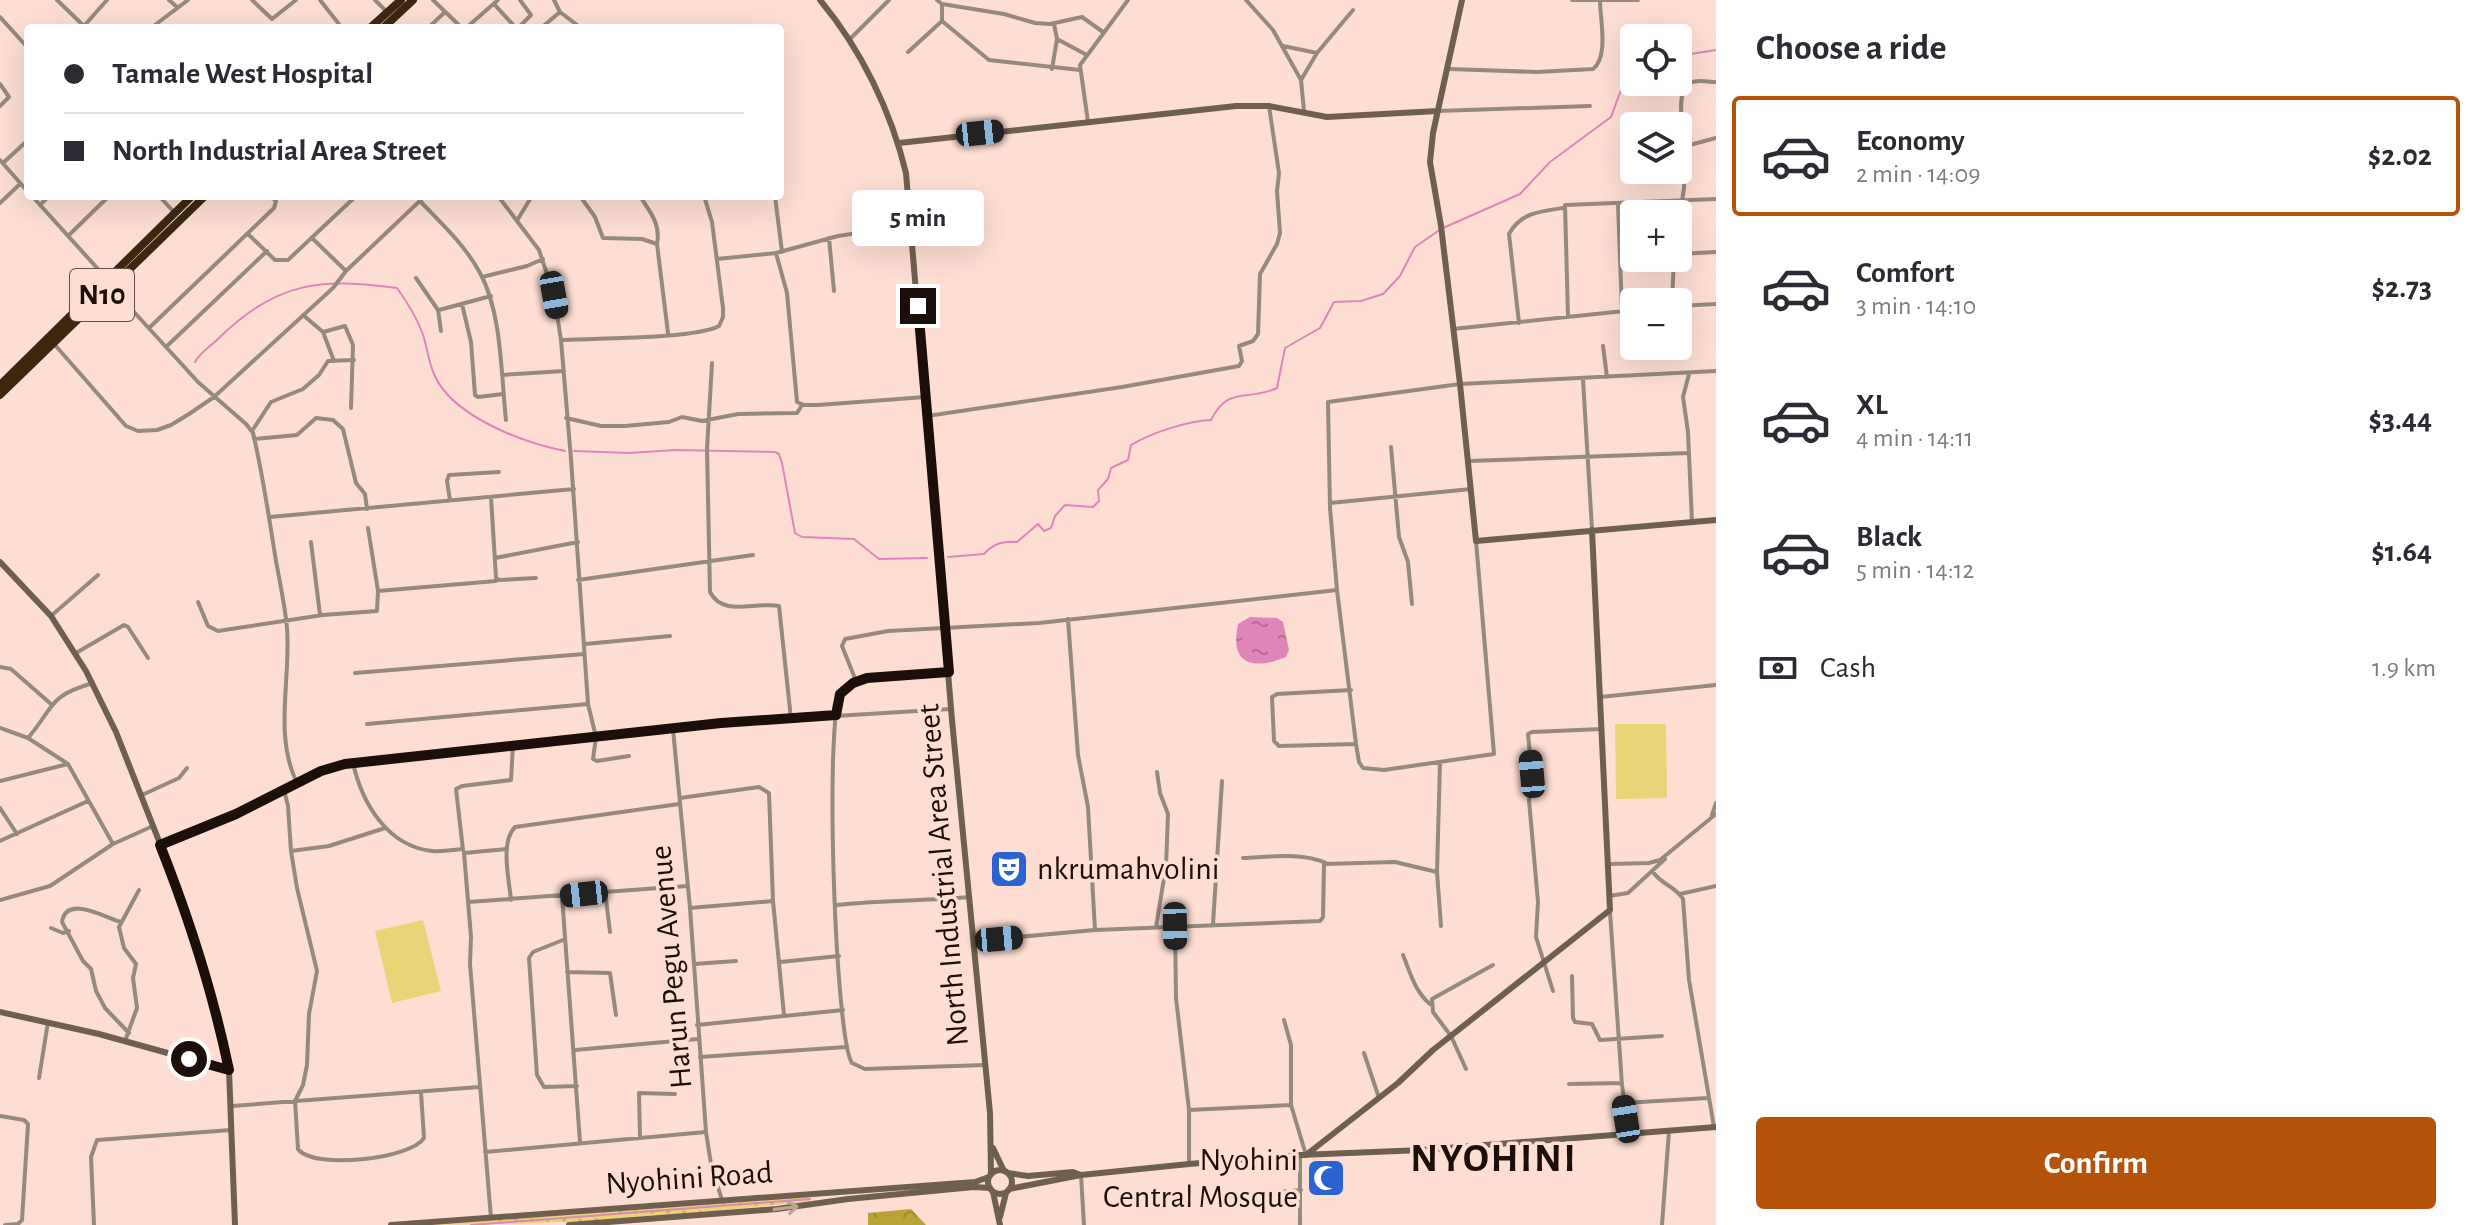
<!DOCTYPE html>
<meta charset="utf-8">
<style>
:root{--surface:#fff;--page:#f2f2f3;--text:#2b2b33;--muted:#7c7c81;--line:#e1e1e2;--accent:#b45309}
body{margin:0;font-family:"Alegreya Sans",sans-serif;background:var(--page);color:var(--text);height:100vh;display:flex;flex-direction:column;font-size:30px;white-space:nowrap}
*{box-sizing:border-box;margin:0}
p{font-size:26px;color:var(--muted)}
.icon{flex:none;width:44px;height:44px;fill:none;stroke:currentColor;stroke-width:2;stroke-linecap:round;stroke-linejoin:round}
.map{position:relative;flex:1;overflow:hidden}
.details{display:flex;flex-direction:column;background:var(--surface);width:760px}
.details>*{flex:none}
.top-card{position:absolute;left:24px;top:24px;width:760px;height:176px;border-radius:8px;box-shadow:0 8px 32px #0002;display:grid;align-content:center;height:176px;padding:0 40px;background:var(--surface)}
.controls{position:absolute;left:1620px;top:24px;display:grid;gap:16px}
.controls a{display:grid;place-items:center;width:72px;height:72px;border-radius:8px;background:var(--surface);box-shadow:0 8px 32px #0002;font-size:40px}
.end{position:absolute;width:36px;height:36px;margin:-18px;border:10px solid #1c0f0a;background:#fff;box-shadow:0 0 0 4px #fff}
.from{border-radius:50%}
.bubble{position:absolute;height:56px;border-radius:8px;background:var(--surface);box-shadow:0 8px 32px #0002;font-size:26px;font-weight:600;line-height:56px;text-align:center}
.car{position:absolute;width:24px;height:48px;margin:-24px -12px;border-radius:10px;box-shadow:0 0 6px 2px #0007;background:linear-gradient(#222 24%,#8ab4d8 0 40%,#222 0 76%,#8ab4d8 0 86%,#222 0)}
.top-card b{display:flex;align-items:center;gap:28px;height:76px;font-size:30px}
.top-card b+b{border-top:2px solid var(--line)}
.top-card i{width:20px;height:20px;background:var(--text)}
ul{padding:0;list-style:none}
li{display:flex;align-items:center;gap:24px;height:120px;margin:0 16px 12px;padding:0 24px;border:4px solid transparent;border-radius:8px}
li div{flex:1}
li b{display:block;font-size:30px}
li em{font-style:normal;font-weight:600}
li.selected{border-color:var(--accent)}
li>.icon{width:72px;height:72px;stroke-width:1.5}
h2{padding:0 40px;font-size:36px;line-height:96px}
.pay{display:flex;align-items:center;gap:20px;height:88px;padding:0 40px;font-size:30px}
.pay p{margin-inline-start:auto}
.primary-button{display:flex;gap:16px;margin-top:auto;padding:16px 40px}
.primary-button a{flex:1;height:92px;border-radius:8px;background:var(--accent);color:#fff;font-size:32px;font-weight:600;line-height:92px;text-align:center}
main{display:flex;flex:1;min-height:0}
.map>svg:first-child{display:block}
</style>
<main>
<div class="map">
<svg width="1716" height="1225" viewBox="0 0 1716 1225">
<defs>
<pattern id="grass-dots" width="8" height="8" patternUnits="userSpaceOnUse" patternTransform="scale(2)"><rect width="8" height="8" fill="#ead478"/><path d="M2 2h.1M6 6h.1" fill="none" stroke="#c8b566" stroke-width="1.8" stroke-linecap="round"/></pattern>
<pattern id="forest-crowns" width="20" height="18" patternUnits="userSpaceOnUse" patternTransform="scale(2)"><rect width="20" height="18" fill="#baa234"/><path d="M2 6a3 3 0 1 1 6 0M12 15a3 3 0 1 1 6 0" fill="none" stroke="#9f8a2d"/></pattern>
<pattern id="water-ripples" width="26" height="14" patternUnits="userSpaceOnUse" patternTransform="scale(2)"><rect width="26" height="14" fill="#e085ba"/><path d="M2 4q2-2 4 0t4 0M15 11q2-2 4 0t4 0" fill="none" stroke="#b56b95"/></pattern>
</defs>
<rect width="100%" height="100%" fill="#feded3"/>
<path fill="url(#grass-dots)" d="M810 1197V1201C684 1216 558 1225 431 1225Z"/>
<path fill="url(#forest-crowns)" d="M911 1209 926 1225H868V1213Z"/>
<path fill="#ead478" d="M1615 724H1666L1667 798 1616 799Z
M423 920 441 991 392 1003 375 931Z"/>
<path fill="url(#water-ripples)" d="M1250 617 1277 618 1283 622 1289 650 1286 657C1254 670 1229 666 1238 624Z"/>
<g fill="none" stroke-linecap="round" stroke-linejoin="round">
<path stroke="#e085ba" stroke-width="2" d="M1678 56 1716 50
M1443 228 1520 194 1550 162 1611 117 1621 90 1634 80
M195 362C201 351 213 345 221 336 278 281 322 278 397 288 407 302 416 316 422 332 427 345 428 361 434 374 451 416 524 443 565 451
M574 451 629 453 676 450 775 452 779 454 782 463 795 533 802 537 854 539 879 559 927 558
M948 557 984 554C994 543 1003 541 1017 542L1038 524 1044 531 1051 528 1055 516 1065 505 1093 507 1099 501 1098 490 1108 479 1111 468 1128 460 1131 445C1151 433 1187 421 1211 420 1229 385 1246 402 1277 388L1285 348 1320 328 1334 302 1361 301 1383 294 1400 276 1415 247 1438 231
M471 1225 810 1199"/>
<path stroke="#968a7f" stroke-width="4" d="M57 0 86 28
M169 0 177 7
M252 0 272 19 296 0
M320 0 342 28
M375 0 386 11
M433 0 462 28
M554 0 560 12 581 28
M1246 0 1273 30 1301 80 1304 111
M1572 0H1638
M494 4 516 28
M942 4 1004 14 1035 23 1050 24 1082 17 1103 32
M0 17 28 48
M942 21 989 60 1080 70
M84 26 107 0
M151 28 188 0
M428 28 445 12
M466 28 498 0
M518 28 531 15 520 0
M541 28 560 12
M1057 39 1085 54
M849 40 889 0
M1283 46 1317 53
M908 52 942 21V4L937 0
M1052 69 1057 39 1054 24
M1449 69 1537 72 1593 69C1609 57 1600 19 1600 0
M1301 80 1317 53 1353 10
M0 84 9 97 0 106
M1438 111 1590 106
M1088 122 1080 65 1128 0
M1686 146C1683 132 1675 90 1690 83 1697 79 1708 82 1716 82
M0 160 28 192
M3 163 28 140
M32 196 107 279
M159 196 173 211
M498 196 539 250 554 295 561 340 571 459 588 704 596 737 593 759 597 761 629 756
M580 196 595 217 603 238 642 239 657 244 668 333
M640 196C650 212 661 224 657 244
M775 196 782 252
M420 201C442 224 465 245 480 273 502 313 501 375 506 420
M0 203 20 184
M1618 204 1622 311
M40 205 49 196
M1676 214 1682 201 1684 188 1686 146 1716 138
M518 219 532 196
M248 234 275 260H288L356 196
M68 236 109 196
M312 238 346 271 425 196
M829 238 834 291
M776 253 787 293 797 402 804 405H818L925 397
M1678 254 1716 252
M717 259 776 253 838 236 911 225
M482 277 527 266 543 259
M416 278 438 310 441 331
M113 289 198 382 246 424 253 433C263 475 269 518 276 561 280 583 285 606 287 628 291 679 274 733 296 781
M1672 302 1674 258
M462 304 471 342 475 395 478 397 503 394
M1678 306 1716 304
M439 310 491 296
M303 315 323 332 334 361
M1568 316 1565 205 1716 199
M1519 323 1509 234C1520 213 1541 211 1563 208
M149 328 274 208 276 201 271 196
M1453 329 1634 310
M323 332 345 326 353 345 351 408
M561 340C594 338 695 339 719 326L723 317V308L712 222 704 196
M55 345 126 426 138 431 157 430 171 425 189 414 214 397 333 288 346 271
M167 346 267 251
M1603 346 1607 377
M712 363 707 449 710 592C724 618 755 601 779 606L791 719
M1689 374 1683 397 1688 432 1692 522
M502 375 564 371
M1583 380 1592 529
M927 416 1122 387 1239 366 1242 361 1239 346 1253 341 1258 334 1260 274 1277 244 1280 233 1277 191 1279 173 1269 106
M566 418 601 426H625L669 422 682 417 702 421 738 414 797 413 802 405
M252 431 271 402 303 389 319 375 328 361 354 360
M254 439 297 435 316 418 333 420 343 429 356 483 365 494 367 509
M1391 447 1399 537 1408 562 1412 604
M1469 461 1689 453
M491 497 496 578
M450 500 447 481 449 475 499 472
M1330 503 1471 489
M270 517 574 489
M1476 541 1494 754 1384 770 1363 768 1359 762 1356 744 1337 590 1330 508 1328 402 1460 384 1716 371
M311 542 320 615
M495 558 578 542
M578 580 753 555
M378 591 496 581V578L499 580 536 578
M198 602 208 626 218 631 323 615 377 611 378 591 368 528
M51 616 98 575
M1068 619 1078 755 1088 807 1095 930
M585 644 670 636
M76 653 124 625 128 627 148 658
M0 667 11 669 51 704
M947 672C921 675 857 669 841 692 824 717 835 1039 852 1063L865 1069 985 1065
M355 673 584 654
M856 681 842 646 845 639 888 631 1039 623 1337 590
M1351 690 1277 694 1272 697 1274 741 1279 746 1356 744
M1600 697 1716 685
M367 724 588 704
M0 728 28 738 68 764 0 781
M673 729 690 908 706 1132 711 1164 722 1200
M28 738C55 706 48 696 93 683
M1440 762 1437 872 1441 926
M353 763C362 803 387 846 432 851 442 852 453 850 463 849
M68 764 113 844
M284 790 288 806 291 851 329 846 385 828
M142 795 179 778 187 768
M680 798 759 787 769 793 773 901 784 1015
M0 808 17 834
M1712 815 1716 803
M0 841 88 801
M160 845 236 814 321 771 352 762 721 723 950 709
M463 850 456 789 462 786 511 780 513 745
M291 851 297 888 317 971 309 1014 307 1065 303 1085 295 1101 298 1149C313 1170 411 1159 424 1138L421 1093
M1243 858C1269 857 1302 852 1326 863
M1607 864 1649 863 1660 860 1716 814
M1093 870 1166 866
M1653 872C1662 885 1675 886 1683 899L1689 980 1714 1127
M605 891 610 932
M1680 894 1716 886
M562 896 580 1142
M1609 896 1628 893 1665 859
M0 900 50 886 113 844 153 826
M511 900C509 879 500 842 515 827L679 804
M468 902 687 886
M836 905C881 900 925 901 969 897
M690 908 773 901
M1610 912 1622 1085 1629 1134
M121 922C106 918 66 894 62 922L83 961 91 969 96 991 105 1008 129 1033
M1213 924 1222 781
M1175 926 1176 998 1189 1110V1164
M1156 927 1166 866 1168 814 1160 793 1157 772
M51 928 63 933 69 931
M563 940 533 952 529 958 537 1075 544 1087 577 1086
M973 941 1095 930 1320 921 1323 917 1324 864 1395 862 1437 872
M1403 955C1410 972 1415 992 1430 1004
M780 962 839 956
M694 964 736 961
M567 972 610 973 616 1015
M1572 976 1573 1018 1575 1022 1592 1024 1600 1040 1662 1036
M1553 991 1536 937 1538 902 1529 800 1532 774 1528 734 1532 732 1602 729
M1284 1020 1291 1045V1105L1306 1155
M697 1025 843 1010
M125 1041 137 1008 133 978 136 964 124 948 119 927 139 890
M575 1050 698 1039
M1364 1053 1379 1098
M700 1057 846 1047
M1466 1069 1451 1036 1433 1012 1432 999 1493 965
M39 1078 48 1022
M1569 1084 1622 1083
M1624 1103 1708 1098
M232 1106 479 1087
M1189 1110 1291 1105
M0 1116 24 1120 28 1124 22 1220 18 1224 5 1225
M640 1137 639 1093 675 1094
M485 1152 706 1132
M1300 1155V1225
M1081 1175 1084 1225
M1222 1197 1301 1190
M491 1218 470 964 471 937 464 853 507 849
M94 1225 91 1157 97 1140 231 1130
M1662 1225 1669 1131"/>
<path stroke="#6f5f4e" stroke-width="6" d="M820 0C861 49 891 111 906 173L952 720 990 1113 991 1174
M1462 0 1433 133 1430 162 1441 226 1460 384 1476 541 1716 520
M899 143 1236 106H1269L1327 117 1438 111
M0 562 51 616 86 671 116 732 185 907 213 1000 229 1070 235 1225
M0 1012 99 1034 229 1070
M993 1148 1004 1171
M1306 1155 1398 1083 1433 1050 1610 910 1592 530
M988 1182a12 12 0 1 1 24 0a12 12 0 1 1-24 0Z
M1008 1173 1028 1176 1073 1172 1081 1175
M1009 1189 1081 1175 1189 1164 1300 1155 1422 1150 1716 1127
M993 1192 1000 1225
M1000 1217 1006 1193
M391 1225 975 1182 989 1177
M569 1225 777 1209 848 1199 974 1187 990 1188"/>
<path stroke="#3d280f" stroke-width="8" d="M370 28 401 0
M383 28 413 0
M0 385 192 196
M0 395 205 196"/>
</g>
<defs><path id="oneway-shaft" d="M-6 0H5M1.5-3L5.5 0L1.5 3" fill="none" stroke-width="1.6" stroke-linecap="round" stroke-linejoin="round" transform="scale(2)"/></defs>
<use stroke="#bea597" href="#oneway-shaft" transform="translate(786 1208) rotate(-7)"/>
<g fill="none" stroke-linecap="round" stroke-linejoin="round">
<path stroke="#1c0f0a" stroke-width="10" d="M189 1059 229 1070C213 993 189 918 160 845L236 814 321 771 345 764 721 723 836 715 840 694 853 683 867 678 949 672 918 306"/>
</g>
<defs>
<symbol id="theatre-square" viewBox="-11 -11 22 22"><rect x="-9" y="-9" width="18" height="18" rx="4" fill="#2b64d2" stroke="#feded3"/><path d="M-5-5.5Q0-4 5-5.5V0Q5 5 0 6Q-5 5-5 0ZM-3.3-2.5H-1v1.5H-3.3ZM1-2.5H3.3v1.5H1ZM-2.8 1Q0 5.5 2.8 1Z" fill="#fff"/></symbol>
<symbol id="mosque-square" viewBox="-11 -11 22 22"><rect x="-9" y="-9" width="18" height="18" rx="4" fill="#2b64d2" stroke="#feded3"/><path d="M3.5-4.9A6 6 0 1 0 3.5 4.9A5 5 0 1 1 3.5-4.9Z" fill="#fff"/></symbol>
</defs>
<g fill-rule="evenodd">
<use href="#theatre-square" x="987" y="847" width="44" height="44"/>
<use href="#mosque-square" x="1304" y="1156" width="44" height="44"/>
</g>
<g text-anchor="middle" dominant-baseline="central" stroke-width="7" stroke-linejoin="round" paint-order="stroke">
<rect fill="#feded3" stroke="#604d46" stroke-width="2" x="70" y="269" width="64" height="52" rx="6"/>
<g font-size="30" font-weight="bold" fill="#1c0f0a">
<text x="102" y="295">N10</text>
</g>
<g font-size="32" fill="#1c0f0a" stroke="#feded3" text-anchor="start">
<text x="1037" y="869">nkrumahvolini</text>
<text x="1298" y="1160" text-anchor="end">Nyohini<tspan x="1298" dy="37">Central Mosque</tspan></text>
</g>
<g font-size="32" fill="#1c0f0a" stroke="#feded3">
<text transform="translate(943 875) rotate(-95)">North Industrial Area Street</text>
<text transform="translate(671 967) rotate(-95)">Harun Pegu Avenue</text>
<text transform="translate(689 1178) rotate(-4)">Nyohini Road</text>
</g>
<g font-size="40" font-weight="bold" letter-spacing="2" fill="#1c0f0a" stroke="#feded3">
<text x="1494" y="1159">NYOHINI</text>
</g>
</g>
</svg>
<div class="controls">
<a><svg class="icon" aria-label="locate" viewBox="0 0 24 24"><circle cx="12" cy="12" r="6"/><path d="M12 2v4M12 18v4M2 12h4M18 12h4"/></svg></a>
<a><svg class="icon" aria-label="layers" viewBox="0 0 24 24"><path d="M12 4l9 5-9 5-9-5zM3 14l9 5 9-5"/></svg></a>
<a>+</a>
<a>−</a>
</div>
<i class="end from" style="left:189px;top:1059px"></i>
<i class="end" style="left:918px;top:306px"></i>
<div class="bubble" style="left:852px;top:190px;width:132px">5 min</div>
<i class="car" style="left:980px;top:133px;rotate:84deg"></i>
<i class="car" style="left:554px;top:295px;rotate:170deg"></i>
<i class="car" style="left:1532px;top:774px;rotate:355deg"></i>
<i class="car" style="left:584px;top:894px;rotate:264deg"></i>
<i class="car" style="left:1175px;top:926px;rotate:179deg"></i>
<i class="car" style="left:999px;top:939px;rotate:85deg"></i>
<i class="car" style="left:1626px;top:1119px;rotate:351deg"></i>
<div class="top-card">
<b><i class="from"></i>Tamale West Hospital</b>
<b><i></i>North Industrial Area Street</b>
</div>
</div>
<section class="details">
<h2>Choose a ride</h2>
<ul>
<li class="selected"><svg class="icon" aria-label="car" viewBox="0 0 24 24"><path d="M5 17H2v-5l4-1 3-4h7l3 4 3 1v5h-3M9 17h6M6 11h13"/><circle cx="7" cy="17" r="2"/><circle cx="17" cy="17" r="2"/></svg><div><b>Economy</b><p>2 min · 14:09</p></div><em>$2.02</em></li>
<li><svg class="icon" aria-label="car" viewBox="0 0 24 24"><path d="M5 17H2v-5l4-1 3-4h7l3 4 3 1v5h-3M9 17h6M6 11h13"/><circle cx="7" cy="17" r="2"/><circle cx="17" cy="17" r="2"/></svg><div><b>Comfort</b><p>3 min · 14:10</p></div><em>$2.73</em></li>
<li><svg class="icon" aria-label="car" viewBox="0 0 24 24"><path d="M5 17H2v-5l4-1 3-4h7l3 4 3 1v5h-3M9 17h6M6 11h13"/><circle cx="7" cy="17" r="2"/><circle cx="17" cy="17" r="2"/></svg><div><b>XL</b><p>4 min · 14:11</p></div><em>$3.44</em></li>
<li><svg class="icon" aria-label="car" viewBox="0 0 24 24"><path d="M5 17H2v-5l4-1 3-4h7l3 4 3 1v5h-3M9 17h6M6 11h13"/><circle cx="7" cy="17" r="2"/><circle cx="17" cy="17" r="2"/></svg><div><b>Black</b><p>5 min · 14:12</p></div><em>$1.64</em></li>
</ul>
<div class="pay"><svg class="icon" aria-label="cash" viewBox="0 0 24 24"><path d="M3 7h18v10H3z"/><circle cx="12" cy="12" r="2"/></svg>Cash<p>1.9 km</p></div>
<div class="primary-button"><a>Confirm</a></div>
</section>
</main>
